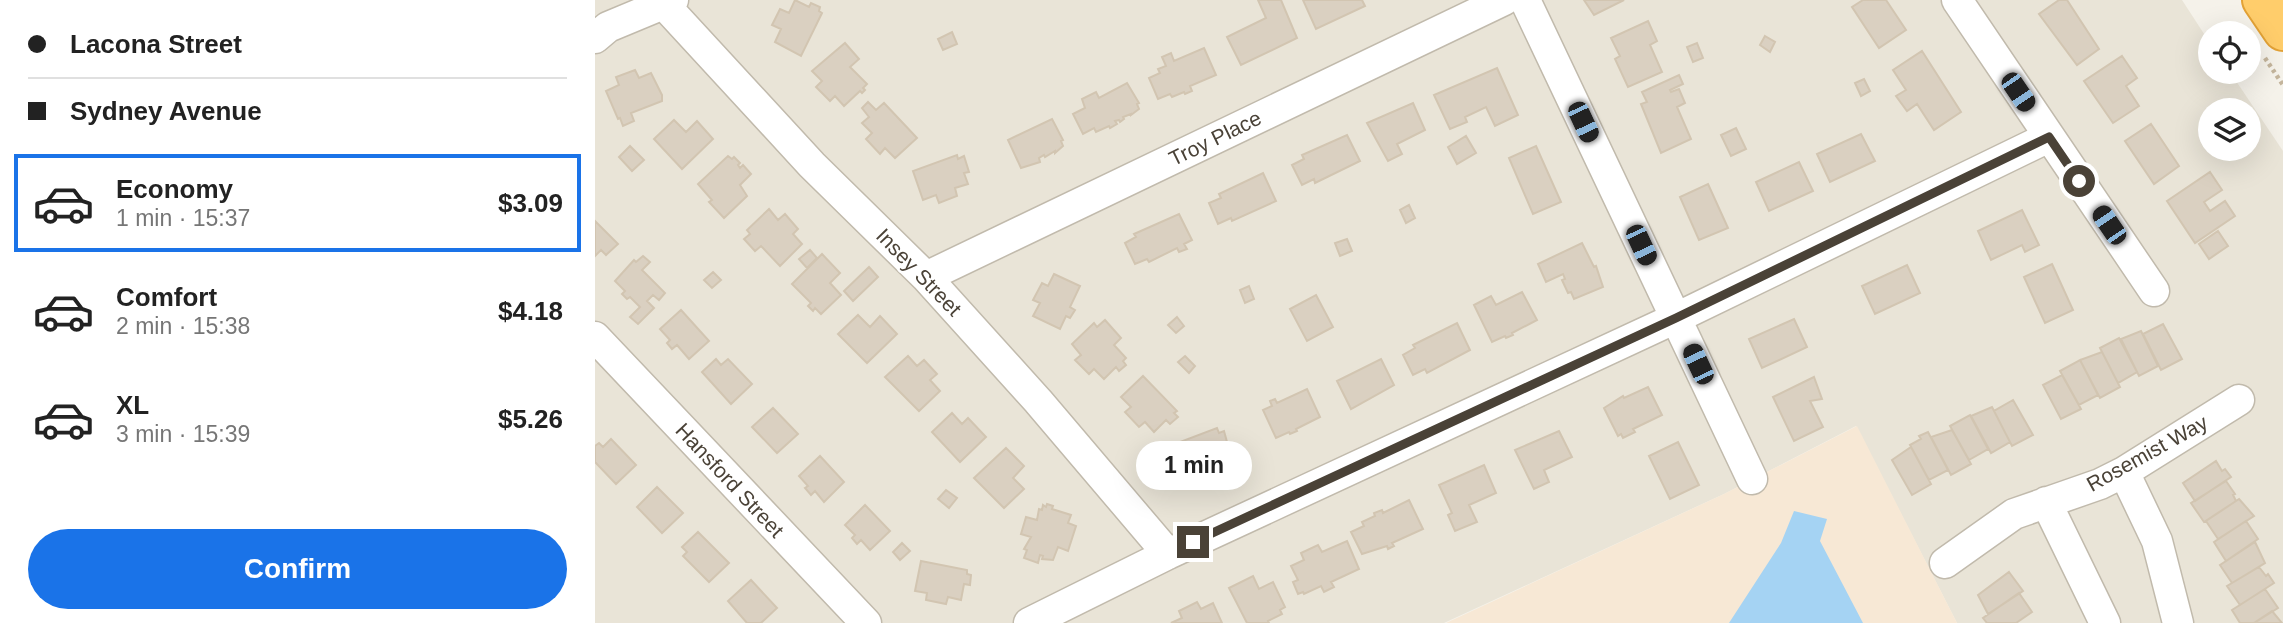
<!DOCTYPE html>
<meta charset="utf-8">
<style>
:root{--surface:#fff;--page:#f2f2f2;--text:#222;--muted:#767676;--line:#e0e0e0;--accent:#1a73e8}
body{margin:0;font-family:Arial,sans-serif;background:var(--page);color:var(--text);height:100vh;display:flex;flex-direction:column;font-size:26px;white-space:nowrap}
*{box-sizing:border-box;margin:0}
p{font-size:23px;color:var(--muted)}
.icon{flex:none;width:38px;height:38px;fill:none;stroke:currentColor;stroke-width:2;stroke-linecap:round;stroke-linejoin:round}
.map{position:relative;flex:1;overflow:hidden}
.details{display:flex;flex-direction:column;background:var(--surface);width:595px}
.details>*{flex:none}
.banner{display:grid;align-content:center;height:154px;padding:0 28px;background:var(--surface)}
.fabs{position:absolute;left:1603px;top:21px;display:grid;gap:14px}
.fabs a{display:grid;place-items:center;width:63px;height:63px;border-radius:50%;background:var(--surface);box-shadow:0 7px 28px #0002;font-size:35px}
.end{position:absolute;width:32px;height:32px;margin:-16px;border:9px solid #4a4237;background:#fff;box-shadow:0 0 0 4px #fff}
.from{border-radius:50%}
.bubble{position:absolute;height:49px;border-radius:24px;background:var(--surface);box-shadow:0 7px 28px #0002;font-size:23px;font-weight:700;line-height:49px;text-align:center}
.car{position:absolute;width:21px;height:42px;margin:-21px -10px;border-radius:9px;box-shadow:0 0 5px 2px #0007;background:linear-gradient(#222 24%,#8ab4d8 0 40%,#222 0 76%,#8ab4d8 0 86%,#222 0)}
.banner b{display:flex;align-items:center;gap:24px;height:66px;font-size:26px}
.banner b+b{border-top:2px solid var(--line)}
.banner i{width:18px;height:18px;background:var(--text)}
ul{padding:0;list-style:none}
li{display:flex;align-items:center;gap:21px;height:98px;margin:0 14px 10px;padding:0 14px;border:4px solid transparent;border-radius:0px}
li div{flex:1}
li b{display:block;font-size:26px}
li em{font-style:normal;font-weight:700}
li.on{border-color:var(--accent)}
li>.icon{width:63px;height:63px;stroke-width:1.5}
.button{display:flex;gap:14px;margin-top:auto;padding:14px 28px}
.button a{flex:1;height:80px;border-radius:42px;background:var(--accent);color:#fff;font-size:28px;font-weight:700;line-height:80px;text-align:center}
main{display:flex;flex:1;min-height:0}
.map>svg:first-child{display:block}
</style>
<main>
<section class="details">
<div class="banner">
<b><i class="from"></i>Lacona Street</b>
<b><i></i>Sydney Avenue</b>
</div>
<ul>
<li class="on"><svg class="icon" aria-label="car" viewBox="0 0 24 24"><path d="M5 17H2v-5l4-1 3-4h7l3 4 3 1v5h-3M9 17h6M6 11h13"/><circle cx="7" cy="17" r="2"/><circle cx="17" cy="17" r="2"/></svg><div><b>Economy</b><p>1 min · 15:37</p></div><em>$3.09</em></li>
<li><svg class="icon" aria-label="car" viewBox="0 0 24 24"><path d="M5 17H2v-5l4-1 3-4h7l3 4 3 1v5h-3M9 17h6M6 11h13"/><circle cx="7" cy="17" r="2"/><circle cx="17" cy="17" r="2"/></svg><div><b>Comfort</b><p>2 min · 15:38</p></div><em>$4.18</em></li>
<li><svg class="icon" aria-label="car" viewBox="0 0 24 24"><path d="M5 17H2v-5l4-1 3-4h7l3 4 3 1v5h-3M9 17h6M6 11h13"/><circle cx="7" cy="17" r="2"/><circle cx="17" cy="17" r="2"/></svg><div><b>XL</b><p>3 min · 15:39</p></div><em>$5.26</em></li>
</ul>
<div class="button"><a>Confirm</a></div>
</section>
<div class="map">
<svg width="1688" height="623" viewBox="0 0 1688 623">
<rect width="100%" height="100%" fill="#f5f2ea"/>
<path fill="#e9e4d7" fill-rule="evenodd" d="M0 0H1587L1615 43V72H1635L1688 151V623H1362L1261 426 1129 494 849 623H0ZM1615 110H1654V149H1615Z"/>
<path fill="#f7e8d5" d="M1262 426 1362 623H851L1129 494Z"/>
<path fill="#a5d3f3" d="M1199 511 1232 519 1225 541 1268 623H1134L1186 543Z"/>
<path fill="#dad0c1" stroke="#d2c5b1" stroke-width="2" d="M200 0 214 7 216 3 225 7 224 11 227 13 206 56 180 42 186 29 177 25 185 9 194 13Z
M663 0H686L702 38 646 65 632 37 671 18Z
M708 0H767L770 6 721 29Z
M989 0H1029L999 15Z
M1268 0H1291L1311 30 1284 48 1257 7Z
M1464 0H1472L1504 49 1482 65 1444 14Z
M1053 21 1062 41 1055 45 1067 72 1033 87 1020 59 1025 56 1016 38Z
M357 32 362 44 348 50 343 39Z
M1170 36 1180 42 1175 52 1165 45Z
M250 43 264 59 255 67 272 84 268 88 270 90 267 93 265 91 249 106 240 96 235 101 221 87 227 81 217 71Z
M1102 43 1108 58 1098 62 1092 47Z
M609 48 621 75 595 86 597 91 590 94 589 92 577 97 575 94 563 99 554 78 565 73 563 69 571 66 567 57 576 53 579 61Z
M1327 51 1366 112 1339 130 1322 104 1312 111 1301 96 1311 90 1298 70Z
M1527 56 1542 78 1531 86 1544 106 1518 123 1489 81Z
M902 68 923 115 900 126 891 107 870 117 872 122 855 129 839 95Z
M40 70 44 78 56 73 67 95V101L36 113 39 121 28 126 25 118 23 119 11 91 24 85 21 77Z
M1084 75 1088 84 1075 90 1076 92 1084 89 1090 103 1082 107 1096 139 1066 153 1046 104 1052 102 1047 92Z
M1269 79 1275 91 1266 96 1260 83Z
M532 83 544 103 542 104 544 109 536 115V114L528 117 529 119 525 122 524 120 520 121 522 124 515 128 514 126 501 132 499 128 488 134 478 114 490 108 487 99 501 92 504 98Z
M273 102 281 110 289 103 322 138 300 158 290 148 285 154 271 139 277 133 267 123 274 117 267 108Z
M818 103 830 130 802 144 807 154 793 161 772 123Z
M457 119 468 140 466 141 468 146 460 153V151L450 157 449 155 444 158 445 162 426 168 413 140Z
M79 120 91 132 102 121 118 139 87 169 59 139Z
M1556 124 1584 166 1559 184 1530 141Z
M1141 128 1151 149 1136 156 1126 135Z
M1266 134 1280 161 1235 182 1222 154Z
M752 135 765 161 720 183 719 179 707 185 697 165 709 159 707 155Z
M871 136 881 153 862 164 853 147Z
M35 146 49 160 37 171 24 157Z
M941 146 966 202 938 214 914 158Z
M362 155 363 159 369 156 374 172 369 173 373 184 360 188 362 196 344 203 341 195 328 200 318 171Z
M133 156 137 159 139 157 145 163 143 165 145 168 148 165 156 174 145 185 152 196 129 218 114 202 117 200 103 184Z
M1204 162 1218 191 1174 211 1161 182Z
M1615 172 1627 190 1609 202 1615 211 1630 201 1640 216 1600 243 1572 201Z
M668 173 681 201 637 221 636 218 623 224 614 203 626 198 624 194Z
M1113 184 1133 228 1104 240 1085 197Z
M814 205 820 218 811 223 805 210Z
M174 209 183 220 190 214 203 229 198 234 207 244 185 266 166 246 160 251 149 239 155 234 152 230Z
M1427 210 1444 245 1430 252 1427 245 1396 260 1383 231Z
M584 214 597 240 589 244 592 249 584 252 582 248 554 262 552 259 540 264 530 243 541 237 539 234Z
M0 221 23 244 11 255 6 250 0 256Z
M1623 231 1633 246 1614 259 1604 244Z
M752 239 757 251 745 256 740 243Z
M987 243 999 267 1001 266 1008 287 979 299 976 292 973 293 967 280 970 279 968 274 951 282 943 264Z
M215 250 222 258 212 268 204 259Z
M227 254 245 273 235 283 246 295 226 314 220 308 218 311 213 306 216 303 197 284Z
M48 256 55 262 47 270 70 293 64 300 58 295 52 301 59 308 43 324 35 317 45 307 35 297 32 299 27 294 30 291 20 281 39 260 41 262Z
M1457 264 1478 310 1450 323 1429 277Z
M1312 265 1325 293 1280 314 1267 286Z
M274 267 283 277 258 301 249 291Z
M118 272 126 280 117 288 109 280Z
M459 274 485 286 475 307 480 310 475 318 471 316 465 329 438 316 445 303 438 300 447 283 453 286Z
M654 286 659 299 650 303 645 290Z
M927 292 942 320 917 333 918 335 911 338 910 336 897 342 879 305 896 296 901 305Z
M721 295 738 327 712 341 695 309Z
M86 310 114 341 94 359 82 345 77 349 72 343 75 340 65 329Z
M263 315 275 327 285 316 302 334 272 363 243 334Z
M582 317 589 326 581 333 573 325Z
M1199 319 1212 347 1167 368 1154 339Z
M510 320 526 338 519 345 531 358 528 361 531 365 524 371 521 367 509 379 499 369 494 374 480 360 486 355 477 344 499 323 502 327Z
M862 323 875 350 832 373 830 369 818 375 808 355 820 348 818 345Z
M1568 324 1587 359 1566 370 1548 334Z
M1546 331 1563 366 1544 376 1526 339Z
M1524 338 1542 372 1523 383 1505 348Z
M1507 352 1525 387 1505 398 1485 360Z
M313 356 322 366 329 360 342 374 335 380 345 391 324 411 290 377Z
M590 356 600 366 594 373 583 362Z
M121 359 126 365 133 359 157 384 136 404 107 372Z
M786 359 799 385 756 409 742 381Z
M1485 360 1503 395 1484 405 1465 371Z
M1467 375 1486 409 1466 419 1448 385Z
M548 376 582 411 579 413 583 417 575 424 571 420 559 432 550 422 544 427 530 412 536 407 526 397Z
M1219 377 1227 399 1215 401 1228 427 1199 441 1178 397Z
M1053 387 1067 415 1038 429 1040 432 1028 438 1026 434 1023 436 1009 408 1028 396 1029 398Z
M712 389 725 417 701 429 702 431 695 434 694 432 681 438 668 410 677 406 675 401 680 399 682 403Z
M1418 400 1438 435 1417 446 1399 411Z
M1397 407 1415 442 1396 453 1376 416Z
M178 408 203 434 182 453 157 427Z
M357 413 367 424 373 418 391 437 365 462 337 432Z
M1375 415 1393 449 1374 460 1355 426Z
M622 428 624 433 629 431 632 442 627 444 628 446 631 445 634 452 630 453 632 458 620 462 622 469 603 476 600 468 587 473 577 445Z
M1357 430 1376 464 1356 475 1336 437Z
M964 431 977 457 949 470 954 482 939 489 920 450Z
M1333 432 1353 470 1334 480 1315 445 1326 439 1324 436Z
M16 439 41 465 21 484 0 462V446L4 443 8 447Z
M1083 442 1104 485 1075 499 1054 456Z
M1316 447 1336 484 1317 495 1297 460Z
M411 448 429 466 418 478 429 489 409 508 379 478Z
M225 456 249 482 229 502 220 491 216 495 210 488 213 486 204 476Z
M1621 461 1627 471 1630 469 1636 477 1600 501 1588 483Z
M889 465 901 493 874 505 882 522 860 531 853 515 857 513 844 485Z
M1631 481 1640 494 1638 495 1641 501 1609 522 1596 503Z
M62 487 88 513 67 533 42 507Z
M351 490 362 498 354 508 343 499Z
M1644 499 1659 516 1623 539 1611 521Z
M814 500 828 529 797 543 799 546 793 549 792 546 767 554 756 532 769 526 767 522 780 516 779 513 787 510 788 513Z
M452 504 458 506 457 509 476 515 473 523 481 526 473 551 463 547 458 560 447 559 448 556 445 555 443 563 429 558 432 550 429 549 436 537 426 534 431 517 442 520 444 509 447 510 448 505 451 507Z
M270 505 295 531 275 550 266 540 262 544 257 538 260 535 250 525Z
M1651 521 1663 539 1631 561 1619 542Z
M103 532 134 563 114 582 88 556 92 552 87 547Z
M752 541 764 569 736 582 739 587 729 592 726 586 709 594 708 592 703 594 698 582 703 580 696 566 709 560 706 553 723 545 727 552Z
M1660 542 1670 563 1637 583 1625 565Z
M307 543 315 551 305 560 298 552Z
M326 561 372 570V574L376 575 375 585 369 584 366 600 353 597 351 604 331 600 332 593 320 591Z
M1664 567 1671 576 1673 574 1679 583 1645 605 1632 586Z
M1414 572 1428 591 1393 614 1383 595Z
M658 576 664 589 678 582 690 607 685 610 687 614 673 621 674 623H652L634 588Z
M156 580 182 608 166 623H152L133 601Z
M1670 589 1683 608 1659 623H1645L1637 610Z
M1424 593 1437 612 1421 623H1392L1388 618Z
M602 602 606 609 618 603 627 623H576L587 618 584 611Z
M1677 611 1687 623H1659Z"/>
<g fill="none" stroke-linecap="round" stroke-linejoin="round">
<defs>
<path id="street" d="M65 0 217 165 331 277 443 401 573 554
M930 0 1157 479
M1362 0 1559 291
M0 38 13 27 78 0
M331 277 909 0
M0 337 271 623
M1529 472 1562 541 1583 623
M1451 502 1510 623
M1350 563 1419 514 1505 484 1529 472 1644 400
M434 623 573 554 1081 318 1454 137"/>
<path id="highway" d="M1667 0 1688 31"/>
</defs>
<use href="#street" stroke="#c1baac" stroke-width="33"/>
<use href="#highway" stroke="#e3a236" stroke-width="42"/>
<path stroke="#c4b59c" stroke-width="4.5" stroke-dasharray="3.5 3.5" stroke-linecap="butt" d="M1670 58 1688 85"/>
<use href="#street" stroke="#fff" stroke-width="30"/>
<use href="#highway" stroke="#ffcd6b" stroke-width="38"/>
</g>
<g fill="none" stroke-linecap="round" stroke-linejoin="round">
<path stroke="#4a4237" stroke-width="9" d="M598 542 1081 318 1454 137 1484 181"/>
</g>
<g text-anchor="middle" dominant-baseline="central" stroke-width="5" stroke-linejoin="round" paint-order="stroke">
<g font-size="21" fill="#4a4237" stroke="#fff">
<text transform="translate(620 138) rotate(-26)">Troy Place</text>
<text transform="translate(324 272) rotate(46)">Insey Street</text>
<text transform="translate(1552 453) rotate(-29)">Rosemist Way</text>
<text transform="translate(135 480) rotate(47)">Hansford Street</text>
</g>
</g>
</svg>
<div class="fabs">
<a><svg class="icon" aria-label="locate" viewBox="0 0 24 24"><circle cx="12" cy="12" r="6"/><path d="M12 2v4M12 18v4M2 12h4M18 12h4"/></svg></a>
<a><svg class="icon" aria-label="layers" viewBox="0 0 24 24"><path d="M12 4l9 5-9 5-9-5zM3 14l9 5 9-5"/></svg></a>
</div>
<i class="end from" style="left:1484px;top:181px"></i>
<i class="end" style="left:598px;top:542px"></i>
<div class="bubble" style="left:541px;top:441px;width:116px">1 min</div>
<i class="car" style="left:1423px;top:92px;rotate:146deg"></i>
<i class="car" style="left:988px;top:122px;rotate:155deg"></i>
<i class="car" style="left:1514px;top:225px;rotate:326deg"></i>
<i class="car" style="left:1046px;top:245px;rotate:155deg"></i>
<i class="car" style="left:1103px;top:364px;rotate:335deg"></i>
</div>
</main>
